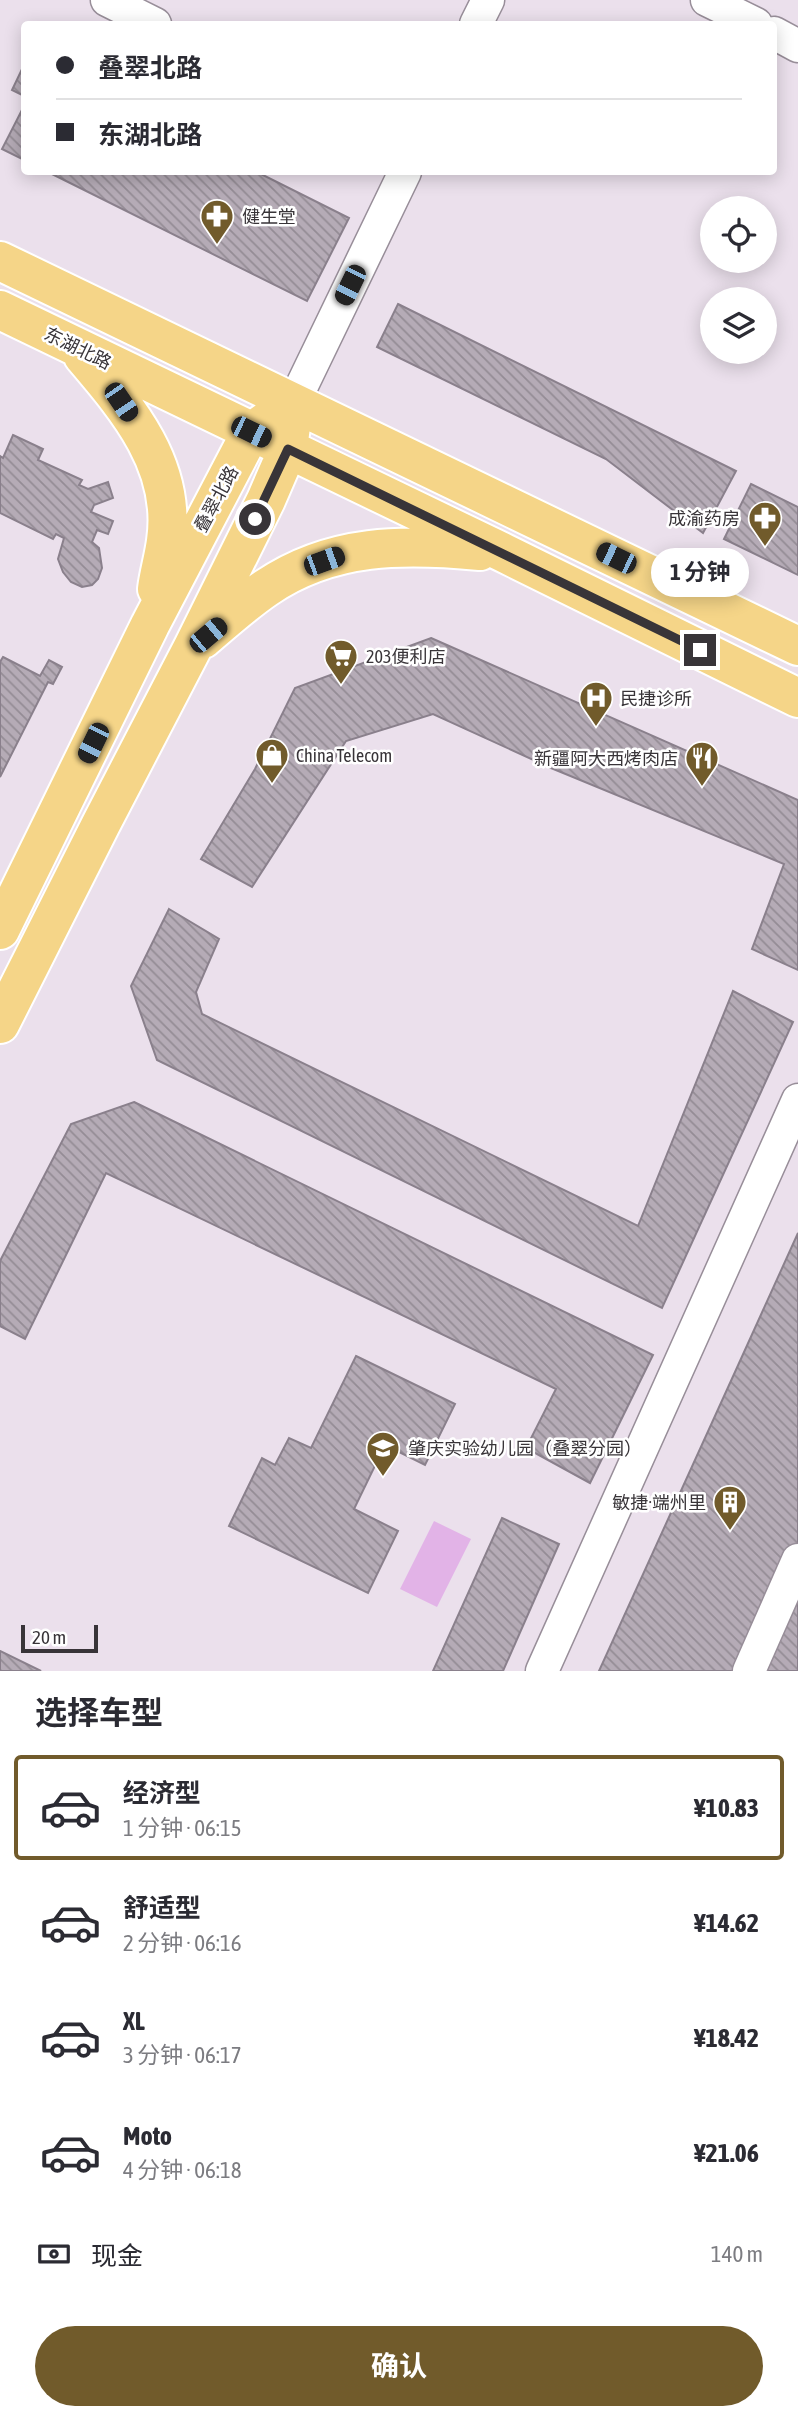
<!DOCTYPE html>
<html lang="zh">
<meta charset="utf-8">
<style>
:root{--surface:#fff;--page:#f2f2f3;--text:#2b2b33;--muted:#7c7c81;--line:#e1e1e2;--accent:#715b2b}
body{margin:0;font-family:"Asap Condensed","Noto Sans SC",sans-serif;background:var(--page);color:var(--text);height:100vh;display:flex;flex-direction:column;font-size:26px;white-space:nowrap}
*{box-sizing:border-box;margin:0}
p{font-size:23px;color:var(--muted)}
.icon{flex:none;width:38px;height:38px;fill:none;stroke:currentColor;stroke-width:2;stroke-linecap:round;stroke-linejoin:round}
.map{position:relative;height:1671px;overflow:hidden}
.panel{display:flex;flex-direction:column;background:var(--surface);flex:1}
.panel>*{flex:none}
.banner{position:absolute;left:21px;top:21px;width:756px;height:154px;border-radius:7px;box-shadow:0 4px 18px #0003;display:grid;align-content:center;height:154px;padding:0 35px;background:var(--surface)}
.controls{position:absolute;left:700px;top:196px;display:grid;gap:14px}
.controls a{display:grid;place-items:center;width:77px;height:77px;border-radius:50%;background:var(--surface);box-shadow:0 4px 18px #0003;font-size:35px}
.scale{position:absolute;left:21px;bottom:18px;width:77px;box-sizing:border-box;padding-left:7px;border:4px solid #383438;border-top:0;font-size:19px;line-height:24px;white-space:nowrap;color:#383438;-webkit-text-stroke:5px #fff;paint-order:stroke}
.end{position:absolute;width:32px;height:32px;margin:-16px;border:9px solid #383438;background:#fff;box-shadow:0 0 0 4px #fff}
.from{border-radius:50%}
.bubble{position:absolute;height:49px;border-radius:24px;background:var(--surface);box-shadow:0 4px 18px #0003;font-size:23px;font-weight:700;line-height:49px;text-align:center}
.car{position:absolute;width:21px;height:42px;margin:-21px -10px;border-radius:9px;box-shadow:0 0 5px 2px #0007;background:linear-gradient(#222 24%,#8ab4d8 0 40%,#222 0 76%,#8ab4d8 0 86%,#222 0)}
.banner b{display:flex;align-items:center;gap:24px;height:66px;font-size:26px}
.banner b+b{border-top:2px solid var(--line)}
.banner i{width:18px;height:18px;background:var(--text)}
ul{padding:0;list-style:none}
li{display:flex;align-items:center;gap:21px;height:105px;margin:0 14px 10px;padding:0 21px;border:4px solid transparent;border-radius:7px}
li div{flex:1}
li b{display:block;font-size:26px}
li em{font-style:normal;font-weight:700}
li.selected{border-color:var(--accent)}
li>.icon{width:63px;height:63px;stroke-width:1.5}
h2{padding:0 35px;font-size:32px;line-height:84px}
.pay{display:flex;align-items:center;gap:18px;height:77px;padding:0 35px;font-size:26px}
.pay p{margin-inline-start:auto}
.primary-button{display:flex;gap:14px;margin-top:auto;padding:14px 35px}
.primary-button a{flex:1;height:80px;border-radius:42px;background:var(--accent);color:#fff;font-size:28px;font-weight:700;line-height:80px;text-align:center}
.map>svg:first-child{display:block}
</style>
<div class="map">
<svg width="798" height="1671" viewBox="0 0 798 1671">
<defs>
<pattern id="building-back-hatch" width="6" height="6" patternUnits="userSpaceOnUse" patternTransform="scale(1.75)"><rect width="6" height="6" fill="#b5abb6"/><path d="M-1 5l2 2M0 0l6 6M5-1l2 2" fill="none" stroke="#948c95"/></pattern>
</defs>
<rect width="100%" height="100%" fill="#ebe0ec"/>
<path fill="#e2b3e7" d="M434 1521 471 1539 437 1607 400 1589Z"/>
<path fill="url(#building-back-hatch)" stroke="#8a808c" stroke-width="2" d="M24 65V96L12 90Z
M24 106V160L2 149Z
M48 172H257L349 218 307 301Z
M398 304 736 471 703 533 606 459 377 347Z
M13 435 43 449 38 460 82 480 79 485 88 489 108 482 113 498 94 505 91 512 113 521 108 534 97 530 92 542 99 548 102 568 98 579 92 585 82 587 71 582 63 572 58 559 64 538 56 534 53 539 0 513V456L3 458Z
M751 484 798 507V575L724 539Z
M431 638 798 800V970L752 949 784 864 551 768 433 714 346 741 252 887 201 859 255 769 295 688Z
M3 657 40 676 49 660 62 667 53 684 48 682 0 777V662Z
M169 909 219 939 196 992 202 1014 638 1226 733 991 793 1022 662 1308 157 1060 131 986Z
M134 1102 653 1355 590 1483 526 1448 556 1389 106 1173 25 1339 0 1326V1261L71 1124Z
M798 1233V1671H599L735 1372Z
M356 1356 455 1404 425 1465 385 1445 354 1509 398 1531 368 1593 229 1526 262 1458 275 1465 289 1438 311 1448Z
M502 1518 559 1544 503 1671H433Z
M0 1651 41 1671H0Z"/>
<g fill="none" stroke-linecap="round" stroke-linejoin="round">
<defs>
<path id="minor" d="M107 0 155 24
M707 0 756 24
M476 24 488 0
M774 33 798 46
M294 402 405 172
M542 1671 798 1100
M749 1671 798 1560"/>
<path id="major" d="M0 261 798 646
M0 310 504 553 798 698
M83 356C128 409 177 466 166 541 164 557 159 573 157 589
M203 639C223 622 244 603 266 588 332 543 404 544 480 551
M0 930 150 625 251 432 271 418
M0 1024 101 824 193 647 266 500 288 449 291 426"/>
</defs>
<use href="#minor" stroke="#988e99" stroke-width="35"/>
<use href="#major" stroke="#fff" stroke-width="42"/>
<use href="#minor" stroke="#fff" stroke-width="32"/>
<use href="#major" stroke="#f5d588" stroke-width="38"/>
</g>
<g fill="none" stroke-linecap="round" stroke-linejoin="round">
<path stroke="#383438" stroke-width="9" d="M255 519 288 449 700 650"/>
</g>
<defs>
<symbol id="pharmacy-pin" viewBox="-11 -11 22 30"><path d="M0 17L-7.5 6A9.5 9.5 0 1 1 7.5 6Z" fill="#715b2b" stroke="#fff"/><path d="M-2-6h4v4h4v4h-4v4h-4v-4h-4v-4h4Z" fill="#fff"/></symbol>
<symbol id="supermarket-pin" viewBox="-11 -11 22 30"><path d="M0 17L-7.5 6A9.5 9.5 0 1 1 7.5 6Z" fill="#715b2b" stroke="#fff"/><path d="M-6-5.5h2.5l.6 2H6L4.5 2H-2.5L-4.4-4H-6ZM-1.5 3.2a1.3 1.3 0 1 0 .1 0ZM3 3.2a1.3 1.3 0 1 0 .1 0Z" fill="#fff"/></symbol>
<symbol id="hospital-pin" viewBox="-11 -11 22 30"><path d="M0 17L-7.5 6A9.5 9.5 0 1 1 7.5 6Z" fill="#715b2b" stroke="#fff"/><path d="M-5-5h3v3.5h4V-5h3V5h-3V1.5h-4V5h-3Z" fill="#fff"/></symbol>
<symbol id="shop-pin" viewBox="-11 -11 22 30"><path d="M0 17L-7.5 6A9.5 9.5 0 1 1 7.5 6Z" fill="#715b2b" stroke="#fff"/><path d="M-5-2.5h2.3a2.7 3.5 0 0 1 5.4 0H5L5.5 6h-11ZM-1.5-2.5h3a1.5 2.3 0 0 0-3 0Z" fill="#fff"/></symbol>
<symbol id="restaurant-pin" viewBox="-11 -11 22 30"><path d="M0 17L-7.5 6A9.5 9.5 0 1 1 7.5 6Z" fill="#715b2b" stroke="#fff"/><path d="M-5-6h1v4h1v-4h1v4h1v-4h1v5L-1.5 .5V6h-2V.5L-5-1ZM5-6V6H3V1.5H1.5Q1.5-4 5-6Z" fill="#fff"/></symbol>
<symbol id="school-pin" viewBox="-11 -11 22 30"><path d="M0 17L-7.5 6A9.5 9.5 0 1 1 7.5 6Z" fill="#715b2b" stroke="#fff"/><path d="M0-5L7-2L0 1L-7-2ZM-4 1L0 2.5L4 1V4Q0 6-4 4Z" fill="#fff"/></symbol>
<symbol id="building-pin" viewBox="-11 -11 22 30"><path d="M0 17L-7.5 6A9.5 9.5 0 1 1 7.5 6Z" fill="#715b2b" stroke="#fff"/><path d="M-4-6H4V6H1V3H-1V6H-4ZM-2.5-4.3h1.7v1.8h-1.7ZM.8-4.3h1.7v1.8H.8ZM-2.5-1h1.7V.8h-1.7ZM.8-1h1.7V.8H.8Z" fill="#fff"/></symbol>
</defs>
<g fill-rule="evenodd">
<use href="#pharmacy-pin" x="198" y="197" width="38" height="52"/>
<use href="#pharmacy-pin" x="746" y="499" width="38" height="52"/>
<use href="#supermarket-pin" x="322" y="637" width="38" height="52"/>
<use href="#hospital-pin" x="577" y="679" width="38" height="52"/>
<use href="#shop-pin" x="253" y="736" width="38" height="52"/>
<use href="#restaurant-pin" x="683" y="739" width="38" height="52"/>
<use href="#school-pin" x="364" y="1429" width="38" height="52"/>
<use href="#building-pin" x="711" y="1483" width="38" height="52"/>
</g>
<g text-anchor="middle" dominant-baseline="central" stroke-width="5" stroke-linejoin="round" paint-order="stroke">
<g font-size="18" fill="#383438" stroke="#fff" text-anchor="start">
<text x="242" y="216">健生堂</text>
<text x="740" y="518" text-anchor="end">成渝药房</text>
<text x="366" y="656">203便利店</text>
<text x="620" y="698">民捷诊所</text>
<text x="296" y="755">China Telecom</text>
<text x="678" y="758" text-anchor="end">新疆阿大西烤肉店</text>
<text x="408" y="1448">肇庆实验幼儿园（叠翠分园）</text>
<text x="706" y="1502" text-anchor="end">敏捷·端州里</text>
</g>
<g font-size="18" fill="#383438" stroke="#fff">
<text transform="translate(78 348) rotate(26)">东湖北路</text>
<text transform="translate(216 499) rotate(-62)">叠翠北路</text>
</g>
</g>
</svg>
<div class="controls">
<a><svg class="icon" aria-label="locate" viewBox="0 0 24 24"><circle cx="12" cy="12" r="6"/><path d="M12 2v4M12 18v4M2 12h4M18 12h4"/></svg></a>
<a><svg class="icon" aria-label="layers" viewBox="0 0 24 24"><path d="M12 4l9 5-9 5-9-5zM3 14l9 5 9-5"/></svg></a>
</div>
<div class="scale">20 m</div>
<i class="end from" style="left:255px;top:519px"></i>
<i class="end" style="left:700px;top:650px"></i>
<div class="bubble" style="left:651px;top:548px;width:98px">1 分钟</div>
<i class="car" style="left:350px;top:285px;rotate:206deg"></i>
<i class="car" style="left:121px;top:402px;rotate:146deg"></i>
<i class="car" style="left:251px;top:432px;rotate:116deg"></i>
<i class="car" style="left:616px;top:558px;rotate:296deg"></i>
<i class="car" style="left:324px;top:561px;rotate:70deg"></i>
<i class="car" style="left:208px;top:635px;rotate:50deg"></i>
<i class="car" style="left:93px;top:743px;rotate:206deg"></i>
<div class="banner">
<b><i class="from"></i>叠翠北路</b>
<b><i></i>东湖北路</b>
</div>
</div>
<section class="panel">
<h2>选择车型</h2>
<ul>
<li class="selected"><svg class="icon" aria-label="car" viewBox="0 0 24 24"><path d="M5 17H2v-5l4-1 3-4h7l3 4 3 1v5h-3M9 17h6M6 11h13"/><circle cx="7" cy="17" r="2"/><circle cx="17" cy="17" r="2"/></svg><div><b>经济型</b><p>1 分钟 · 06:15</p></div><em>¥10.83</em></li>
<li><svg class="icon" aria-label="car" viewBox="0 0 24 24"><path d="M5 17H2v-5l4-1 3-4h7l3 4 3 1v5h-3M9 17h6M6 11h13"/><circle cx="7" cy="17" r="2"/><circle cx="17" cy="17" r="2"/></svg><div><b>舒适型</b><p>2 分钟 · 06:16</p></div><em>¥14.62</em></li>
<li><svg class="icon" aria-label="car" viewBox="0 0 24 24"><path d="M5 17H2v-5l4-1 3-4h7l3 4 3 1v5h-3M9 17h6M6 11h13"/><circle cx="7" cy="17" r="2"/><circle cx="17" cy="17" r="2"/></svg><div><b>XL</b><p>3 分钟 · 06:17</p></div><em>¥18.42</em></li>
<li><svg class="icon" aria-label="car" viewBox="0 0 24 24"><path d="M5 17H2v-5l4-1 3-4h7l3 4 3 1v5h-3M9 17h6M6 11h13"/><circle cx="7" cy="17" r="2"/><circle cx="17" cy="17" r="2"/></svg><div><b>Moto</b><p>4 分钟 · 06:18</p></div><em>¥21.06</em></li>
</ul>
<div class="pay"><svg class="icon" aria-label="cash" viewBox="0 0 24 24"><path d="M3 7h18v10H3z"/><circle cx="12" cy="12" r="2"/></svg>现金<p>140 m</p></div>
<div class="primary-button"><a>确认</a></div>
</section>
